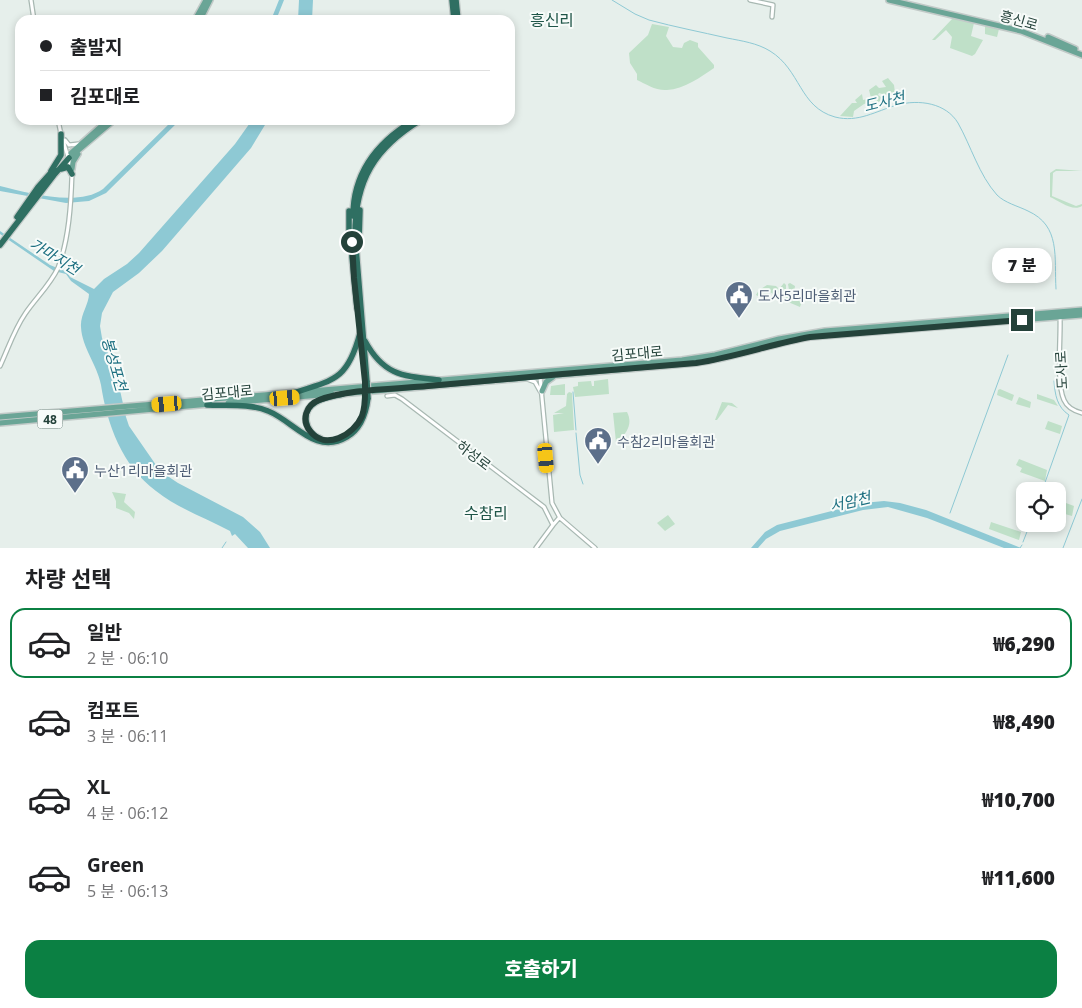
<!DOCTYPE html>
<html lang="ko">
<meta charset="utf-8">
<style>
:root{--surface:#fff;--page:#f2f2f2;--text:#202124;--muted:#757577;--line:#e0e0e0;--accent:#0b8043}
body{margin:0;font-family:"Open Sans","Noto Sans KR",sans-serif;background:var(--page);color:var(--text);height:100vh;display:flex;flex-direction:column;font-size:19px;white-space:nowrap}
*{box-sizing:border-box;margin:0}
p{font-size:16px;color:var(--muted)}
.icon{flex:none;width:28px;height:28px;fill:none;stroke:currentColor;stroke-width:2;stroke-linecap:round;stroke-linejoin:round}
.map{position:relative;height:548px;overflow:hidden}
.side{display:flex;flex-direction:column;background:var(--surface);flex:1}
.side>*{flex:none}
.guide{position:absolute;left:15px;top:15px;width:500px;height:110px;border-radius:15px;box-shadow:0 2px 8px #0003;display:grid;align-content:center;height:110px;padding:0 25px;background:var(--surface)}
.buttons{position:absolute;left:1016px;top:482px;display:grid;gap:10px}
.buttons a{display:grid;place-items:center;width:50px;height:50px;border-radius:10px;background:var(--surface);box-shadow:0 2px 8px #0003;font-size:25px}
.end{position:absolute;width:22px;height:22px;margin:-11px;border:6px solid #24423a;background:#fff;box-shadow:0 0 0 2px #fff}
.from{border-radius:50%}
.bubble{position:absolute;height:35px;border-radius:15px;background:var(--surface);box-shadow:0 2px 8px #0003;font-size:16px;font-weight:800;line-height:35px;text-align:center}
.car{position:absolute;width:15px;height:30px;margin:-15px -8px;border-radius:6px;box-shadow:0 0 4px 1px #0007;background:linear-gradient(#f5c518 24%,#345 0 40%,#f5c518 0 76%,#345 0 86%,#f5c518 0)}
.guide b{display:flex;align-items:center;gap:18px;height:48px;font-size:19px}
.guide b+b{border-top:1px solid var(--line)}
.guide i{width:12px;height:12px;background:var(--text)}
ul{padding:0;list-style:none}
li{display:flex;align-items:center;gap:15px;height:70px;margin:0 10px 8px;padding:0 15px;border:2px solid transparent;border-radius:15px}
li div{flex:1}
li b{display:block;font-size:19px}
li em{font-style:normal;font-weight:800}
li.selected{border-color:var(--accent)}
li>.icon{width:45px;height:45px;stroke-width:1.5}
h2{padding:0 25px;font-size:22px;line-height:60px}
.cta{display:flex;gap:10px;margin-top:auto;padding:10px 25px}
.cta a{flex:1;height:58px;border-radius:15px;background:var(--accent);color:#fff;font-size:20px;font-weight:800;line-height:58px;text-align:center}
.map>svg:first-child{display:block}
</style>
<div class="map">
<svg width="1082" height="548" viewBox="0 0 1082 548">
<rect width="100%" height="100%" fill="#e6efeb"/>
<path fill="#bfe0c8" d="M953 18 974 23 971 36 983 40 975 54 972 56 950 48 952 37 946 30 935 40H932Z
M652 24 669 27 666 36 673 47 682 48 684 43 690 40 698 43V47L714 65V68C701 77 684 89 667 90 656 91 646 84 637 80V74L630 63 629 53 648 35Z
M985 26 999 29 997 37 985 34Z
M888 78 894 85 895 93 886 95 879 93 878 95 881 97 880 101 871 106 868 103 864 104 854 111 853 117 840 116 852 103H857L855 100 862 94 863 100 871 98 869 90 876 85 879 88 886 87 882 81Z
M1056 169 1082 171H1056L1053 173 1052 196 1076 206 1082 204V206C1073 212 1059 201 1050 197V173Z
M784 283 786 285V291L789 290 788 284 790 283 795 286 794 292 795 294 803 290V299L800 307 781 299 770 292 766 297 761 293 758 296 756 295 759 290 767 285 776 286 779 289Z
M608 379 609 394 575 397 573 387 578 386V382L591 381 592 386H594V381Z
M565 384V395H550L551 386Z
M1000 389 1014 395 1012 401 997 395 998 390Z
M569 392 572 393 574 430 554 432 553 415 564 413H554L566 406 567 394Z
M1037 394 1054 400 1058 406 1037 399Z
M1019 397 1031 402 1030 408 1016 404Z
M722 402 732 403 738 408 728 405 717 420H715Z
M627 412C633 424 627 432 619 441L616 442 613 413Z
M1048 421 1062 426 1060 434 1045 429Z
M1019 459 1047 470 1045 481 1020 472 1022 468 1016 465Z
M112 492 126 494 124 502 135 512 134 519 129 513 116 508V501Z
M1058 500 1074 506 1072 516 1058 512Z
M668 515 675 524 665 531 657 523Z
M991 522 1021 532 1019 540 989 529Z"/>
<path fill="#8ec9d4" d="M279 0H284L276 20H271Z
M299 0H313L312 20H298Z
M173 120H180L106 193 89 201 66 203 0 191V186C28 193 78 207 103 189Z
M252 120H268L251 148 162 251 139 273 113 292 102 313 100 326 102 338 117 377 126 417 129 426 156 465 163 473 178 483 243 517 260 532 270 548H248L235 534 232 536 230 531C206 518 177 508 156 491 122 466 107 424 101 385 97 364 82 348 81 327 80 315 89 304 89 294L71 281 66 274 54 271 0 234V231L50 265 67 272 70 277 94 289 104 279 127 264 139 253 235 144Z
M884 501 900 503 926 510 1021 548H1004L927 518 888 507 863 510 780 531 766 539 758 548H751L765 532 777 525 863 503Z"/>
<g fill="none" stroke-linecap="round" stroke-linejoin="round">
<path stroke="#8ec9d4" stroke-width="1" d="M612 0 635 14 649 20C675 27 701 32 727 38 742 41 757 43 770 51 801 70 799 107 835 117 858 123 876 111 897 105 919 99 946 103 958 123 971 146 979 175 997 195 1005 203 1018 206 1028 211 1061 226 1054 257 1056 289
M1059 389 1061 397 1065 404
M573 392 576 430
M576 433 580 475 583 484
M1042 491 1069 415C1057 407 1055 395 1054 381
M950 513 1008 355
M1023 542 1030 524
M222 548 226 542
M1020 548 1022 545
M1063 548 1082 499"/>
<defs>
<path id="minor" d="M31 0 34 20
M750 0 773 5 772 17
M58 120 61 134
M63 140 71 167
M65 140 69 145 78 144
M1060 317C1061 337 1056 383 1064 400 1067 407 1074 411 1082 413
M0 366C8 349 14 330 25 314 35 299 50 285 58 268 69 239 71 204 72 174
M540 377 552 503 560 518 595 548
M527 379 535 382 540 391
M387 396 395 395 402 399 544 507 553 525 559 518
M536 548 553 525"/>
<path id="major" d="M889 0 1021 31 1082 55
M195 20 206 0
M200 20 210 0
M1048 37 1075 49
M71 153 108 120
M69 158 114 120
M72 169 73 162 78 154
M542 391 546 382 553 377
M340 394 696 363C735 357 772 344 810 337L1082 315
M228 403 332 394
M0 417 682 360 715 355 779 339 825 331 1082 310
M0 423 210 404"/>
<path id="highway" d="M452 0 454 20
M456 0 458 20
M61 169 68 167 72 174
M51 171 61 155V134
M353 216C353 172 377 142 414 120
M17 217 38 187 54 169
M352 240V257L357 308
M359 241 360 210
M0 245 54 175 69 158
M349 245V211
M365 341C384 376 403 376 439 380
M367 382 355 235C355 180 375 148 421 120
M293 393C335 380 348 379 360 333
M207 405C227 406 249 403 268 411 294 421 315 456 347 437 361 429 366 414 368 398
M321 439C304 432 300 411 316 402 324 397 335 396 343 394"/>
</defs>
<use href="#minor" stroke="#a8b8b2" stroke-width="5.5"/>
<use href="#major" stroke="#c2cac8" stroke-width="8"/>
<use href="#highway" stroke="#c2cac8" stroke-width="8"/>
<use href="#minor" stroke="#fff" stroke-width="3"/>
<use href="#major" stroke="#6aa596" stroke-width="5"/>
<use href="#highway" stroke="#2f6f62" stroke-width="5.5"/>
<defs>
<path id="highway-bridge" d="M367 382 368 398"/>
</defs>
<use href="#highway-bridge" stroke="#c2cac8" stroke-width="8" stroke-linecap="butt"/>
<use href="#highway-bridge" stroke="#2f6f62" stroke-width="5.5"/>
</g>
<g fill="none" stroke-linecap="round" stroke-linejoin="round">
<path stroke="#24423a" stroke-width="6" d="M352 242 354 278 365 382C365 394 366 405 362 416 354 435 325 451 310 431 301 420 306 405 319 400 347 389 396 389 428 386 517 378 607 370 696 363 735 357 772 344 810 337L1022 320"/>
</g>
<defs>
<symbol id="civic-pin" viewBox="-11 -11 22 30"><path d="M0 17L-7.5 6A9.5 9.5 0 1 1 7.5 6Z" fill="#5c6f8a" stroke="#f7fbf9"/><path d="M-.6-6.5H3V-4.5H.6V-3L4-1V1h2V6H-6V1h2V-1L-.6-3ZM-1.2 2.5V6h2.4V2.5Z" fill="#fff"/></symbol>
</defs>
<g fill-rule="evenodd">
<use href="#civic-pin" x="723" y="279" width="32" height="43"/>
<use href="#civic-pin" x="582" y="425" width="32" height="43"/>
<use href="#civic-pin" x="59" y="454" width="32" height="43"/>
</g>
<g text-anchor="middle" dominant-baseline="central" stroke-width="4" stroke-linejoin="round" paint-order="stroke">
<rect fill="#f7fbf9" stroke="#637a73" stroke-width="1" x="37.5" y="409.5" width="25" height="19" rx="4"/>
<g font-size="12" font-weight="bold" fill="#24423a">
<text x="50" y="419">48</text>
</g>
<g font-size="14" fill="#24423a" stroke="#f7fbf9">
<text transform="translate(1019 20) rotate(16)">흥신로</text>
<text transform="translate(637 353) rotate(-5)">김포대로</text>
<text transform="translate(1061 370) rotate(-93)">도사로</text>
<text transform="translate(227 392) rotate(-5)">김포대로</text>
<text transform="translate(474 455) rotate(37)">하성로</text>
</g>
<g font-size="14" fill="#4e5e75" stroke="#f7fbf9" text-anchor="start">
<text x="758" y="295">도사5리마을회관</text>
<text x="617" y="441">수참2리마을회관</text>
<text x="94" y="470">누산1리마을회관</text>
</g>
<g font-size="15" font-style="italic" fill="#1c6f80" stroke="#f7fbf9">
<text transform="translate(884 101) rotate(-14)">도사천</text>
<text transform="translate(55 256) rotate(31)">가마지천</text>
<text transform="translate(115 364) rotate(74)">봉성포천</text>
<text transform="translate(850 501) rotate(-13)">서암천</text>
</g>
<g font-size="16" fill="#1f5548" stroke="#f7fbf9">
<text x="552" y="20">흥신리</text>
<text x="486" y="513">수참리</text>
</g>
</g>
</svg>
<div class="buttons">
<a><svg class="icon" aria-label="locate" viewBox="0 0 24 24"><circle cx="12" cy="12" r="6"/><path d="M12 2v4M12 18v4M2 12h4M18 12h4"/></svg></a>
</div>
<i class="end from" style="left:352px;top:242px"></i>
<i class="end" style="left:1022px;top:320px"></i>
<div class="bubble" style="left:992px;top:248px;width:60px">7 분</div>
<i class="car" style="left:285px;top:398px;rotate:85deg"></i>
<i class="car" style="left:167px;top:404px;rotate:265deg"></i>
<i class="car" style="left:546px;top:458px;rotate:175deg"></i>
<div class="guide">
<b><i class="from"></i>출발지</b>
<b><i></i>김포대로</b>
</div>
</div>
<section class="side">
<h2>차량 선택</h2>
<ul>
<li class="selected"><svg class="icon" aria-label="car" viewBox="0 0 24 24"><path d="M5 17H2v-5l4-1 3-4h7l3 4 3 1v5h-3M9 17h6M6 11h13"/><circle cx="7" cy="17" r="2"/><circle cx="17" cy="17" r="2"/></svg><div><b>일반</b><p>2 분 · 06:10</p></div><em>₩6,290</em></li>
<li><svg class="icon" aria-label="car" viewBox="0 0 24 24"><path d="M5 17H2v-5l4-1 3-4h7l3 4 3 1v5h-3M9 17h6M6 11h13"/><circle cx="7" cy="17" r="2"/><circle cx="17" cy="17" r="2"/></svg><div><b>컴포트</b><p>3 분 · 06:11</p></div><em>₩8,490</em></li>
<li><svg class="icon" aria-label="car" viewBox="0 0 24 24"><path d="M5 17H2v-5l4-1 3-4h7l3 4 3 1v5h-3M9 17h6M6 11h13"/><circle cx="7" cy="17" r="2"/><circle cx="17" cy="17" r="2"/></svg><div><b>XL</b><p>4 분 · 06:12</p></div><em>₩10,700</em></li>
<li><svg class="icon" aria-label="car" viewBox="0 0 24 24"><path d="M5 17H2v-5l4-1 3-4h7l3 4 3 1v5h-3M9 17h6M6 11h13"/><circle cx="7" cy="17" r="2"/><circle cx="17" cy="17" r="2"/></svg><div><b>Green</b><p>5 분 · 06:13</p></div><em>₩11,600</em></li>
</ul>
<div class="cta"><a>호출하기</a></div>
</section>
